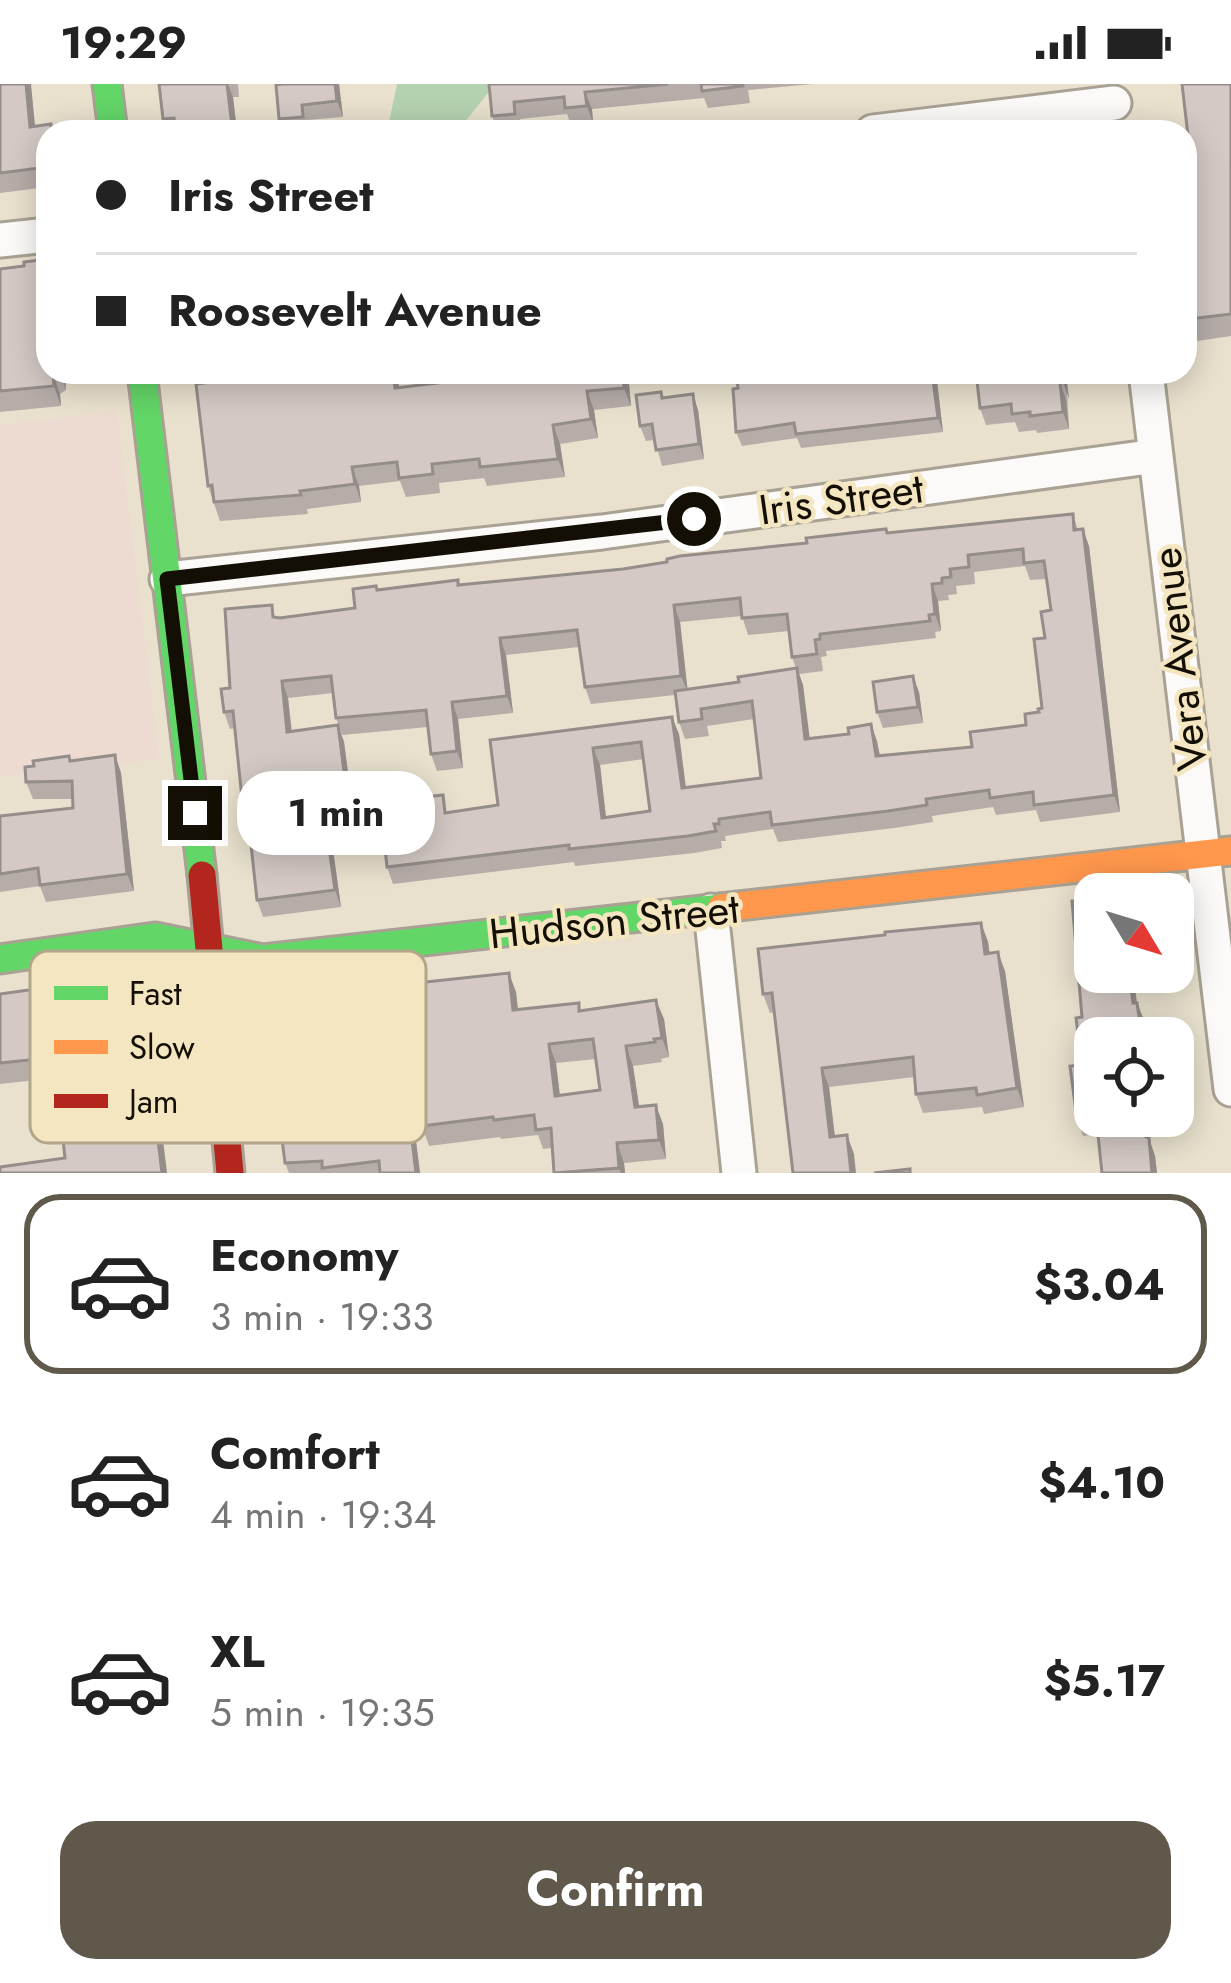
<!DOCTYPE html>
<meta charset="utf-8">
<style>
:root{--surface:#fff;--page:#f6f6f6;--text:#222;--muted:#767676;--line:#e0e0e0;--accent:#5f584b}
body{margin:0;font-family:Jost,sans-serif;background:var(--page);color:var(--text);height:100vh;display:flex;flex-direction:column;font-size:45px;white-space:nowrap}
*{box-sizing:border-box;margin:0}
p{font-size:39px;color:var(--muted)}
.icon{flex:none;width:66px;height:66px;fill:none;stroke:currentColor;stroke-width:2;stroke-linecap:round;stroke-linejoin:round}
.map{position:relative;height:1089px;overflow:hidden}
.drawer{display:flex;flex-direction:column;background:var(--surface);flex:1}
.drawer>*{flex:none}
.banner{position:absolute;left:36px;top:36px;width:1161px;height:264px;border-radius:36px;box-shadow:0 6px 30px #0003;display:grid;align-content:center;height:264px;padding:0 60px;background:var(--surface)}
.needle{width:78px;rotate:128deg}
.buttons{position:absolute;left:1074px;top:789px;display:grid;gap:24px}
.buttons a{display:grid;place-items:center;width:120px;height:120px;border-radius:24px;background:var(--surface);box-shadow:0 6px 30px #0003;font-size:60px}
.end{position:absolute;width:54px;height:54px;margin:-27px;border:15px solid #140f04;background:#fff;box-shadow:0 0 0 6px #fff}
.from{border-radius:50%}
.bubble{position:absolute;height:84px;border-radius:36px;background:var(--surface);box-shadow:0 6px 30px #0003;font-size:39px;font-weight:700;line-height:84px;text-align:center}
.banner b{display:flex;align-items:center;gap:42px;height:114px;font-size:45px}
.banner b+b{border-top:3px solid var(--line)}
.banner i{width:30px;height:30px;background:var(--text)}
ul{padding:21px 0 0;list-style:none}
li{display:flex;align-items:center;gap:36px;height:180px;margin:0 24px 18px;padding:0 36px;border:6px solid transparent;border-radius:36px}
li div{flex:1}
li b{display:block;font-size:45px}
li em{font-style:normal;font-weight:700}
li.current{border-color:var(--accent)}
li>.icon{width:108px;height:108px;stroke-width:1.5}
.action{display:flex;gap:24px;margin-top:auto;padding:24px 60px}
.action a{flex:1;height:138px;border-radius:36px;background:var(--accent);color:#fff;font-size:48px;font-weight:700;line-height:138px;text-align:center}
.status{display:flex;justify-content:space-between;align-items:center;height:84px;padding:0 60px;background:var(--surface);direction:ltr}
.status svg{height:33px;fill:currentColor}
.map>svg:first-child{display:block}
</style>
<div class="status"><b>19:29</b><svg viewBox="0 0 49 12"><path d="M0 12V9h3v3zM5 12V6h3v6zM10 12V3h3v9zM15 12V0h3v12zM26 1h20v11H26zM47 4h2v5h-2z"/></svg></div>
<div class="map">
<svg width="1231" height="1089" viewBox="0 0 1231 1089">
<rect width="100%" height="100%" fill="#e9e1ce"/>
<path fill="#eddbd2" d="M117 327 159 675 0 693V341Z"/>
<path fill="#b5d2b0" d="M397 0H495L457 48H387Z"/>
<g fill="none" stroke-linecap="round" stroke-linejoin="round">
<defs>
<path id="street" d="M873 48 1114 19
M0 156 48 151
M1146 288 1231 1005
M167 495 602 448 1156 372
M711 827 739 1089"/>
<path id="fast" d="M107 0 113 48
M142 288 202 791
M0 875 155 853 263 875 721 824"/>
<path id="slow" d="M721 824 1231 767"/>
<path id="jam" d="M202 791 230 1089"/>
</defs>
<use href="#street" stroke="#a9a294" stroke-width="39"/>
<use href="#fast" stroke="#a9a294" stroke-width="33"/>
<use href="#slow" stroke="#a9a294" stroke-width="33"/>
<use href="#jam" stroke="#a9a294" stroke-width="33"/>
<use href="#street" stroke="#fcfaf8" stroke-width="33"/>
<use href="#fast" stroke="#63d668" stroke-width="27"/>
<use href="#slow" stroke="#ff974d" stroke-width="27"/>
<use href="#jam" stroke="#b3261e" stroke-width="27"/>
</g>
<path fill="#b6ada9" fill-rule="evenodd" d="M0 0 35 42 48 48V103L0 109Z
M159 0H238L239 13H233L237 48H167L163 35Z
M282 0H339L343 33 307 36 308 48H284L279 35Z
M489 0H813L748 6 750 19 708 24 704 14 592 25 593 39 571 41 567 30 520 35 521 46 498 48 492 32Z
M1231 0V252L1197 257 1189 235 1192 209V86Z
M0 185 48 288H65L66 306 60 310 61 322 0 328Z
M628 288 631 322 594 326 598 354 560 360 565 393 487 402 484 394 439 399 440 409 406 413 400 397 359 402 361 418 307 425 308 430 220 437 208 402 399 303Z
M936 288 943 348 801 364 797 354 742 362 736 348Z
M976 288H1066L1069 345 1037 349 1036 346 1019 348 1015 338 986 341 980 324Z
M661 308 663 314 698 326 704 375 662 382 655 356 646 357 640 342Z
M1073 430 1078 446 1089 462 1120 728 1040 738 1036 726 996 731 993 723 932 732 933 738 894 744 778 758 773 745 725 752 726 757H721L722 764 694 769 575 782 574 778 393 800 387 783 449 728 498 721 490 656 679 650 686 704 761 694 754 635 707 642 709 652 685 655 679 638 675 611 591 620 585 603 579 563 506 571 513 629 458 635 463 684 437 687 431 670 428 643 342 651 336 634 333 609 288 614 292 647 338 641 344 658 350 702H353L359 719 362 742 344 744 345 765 333 766 341 823 263 833 257 816 249 748 244 734 235 644 230 645 224 628 230 604 277 533 355 524 378 505 459 501 623 485 807 459ZM1025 482 1030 496 1046 495 1051 526 1045 554 1042 624 1026 641 972 663 880 671 871 640 849 650 809 655 803 601 799 590 823 587 821 573 827 572 826 567 936 554 935 548 941 547 938 517 949 516 948 511 957 510 956 502 975 500 974 488ZM742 532 748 551 789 547 792 573 796 584 739 598 687 605 680 538ZM644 675 650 727 606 734 600 681Z
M919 608 923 639 883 644 877 628Z
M115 671 121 689 134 807 46 818 40 802 0 808V732L73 724V715H33L26 698 71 677Z
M1095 815V888H1133L1137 919 1144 936 1146 954H1095V1032H1128L1129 1040 1141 1039 1155 1072 1157 1089H1102L1098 1050 1083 1052 1077 1035 1070 982 1082 981 1076 934 1082 933 1072 817Z
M981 839 988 858 990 870 1005 887 1024 1023 984 1030 982 1023 923 1029 916 1010 915 993 829 1003 835 1052 854 1070 793 1089 774 928 770 929 763 910 885 851Z
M119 897 126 916 130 950 123 951 125 965 44 975 46 995 0 1000V910Z
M390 902 516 908 518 926 579 919 581 926 664 935 669 973 661 975 662 978 633 982 639 1022 663 1040 666 1075 624 1079 625 1089H554L552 1064 543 1065 538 1051 501 1055 500 1053 429 1062 422 1042 416 997 382 1002 375 982 370 951 276 961 269 941ZM596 975 600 1006 560 1011 556 979Z
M324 1004 329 1041 415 1049 420 1089H289L285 1079 280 1039 275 1025Z"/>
<path fill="#948d8a" d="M26 0H31L37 62 30 43Z
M228 0 233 13 237 48H234L232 42Z
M335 0H339L343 33 337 17Z
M585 8 592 25 593 39 587 22Z
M60 288H65L66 306Z
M393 288H397L402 323 395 304Z
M623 288H628L631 322 624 304Z
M932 288 936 289 943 348 938 334Z
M1061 288H1066L1069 315 1063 298Z
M53 290 60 310 61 322 54 302Z
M1060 298 1066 316 1069 345 1063 328Z
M587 307 594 326 598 354 591 335Z
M693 310 698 326 704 375 699 360Z
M553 341 560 360 565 393 558 375Z
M352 383 359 402 361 418 355 400Z
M1083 445 1089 462 1120 728 1114 711Z
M932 500 938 517 941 547 935 530Z
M674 521 680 538 688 609 681 592Z
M500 554 506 571 513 629 507 612Z
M797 584 803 601 812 672 805 655Z
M913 592 919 608 923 639 918 623Z
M282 597 288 614 293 665 287 648Z
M452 618 458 635 463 684 457 667Z
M672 633 679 650 688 721 682 704Z
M871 640 877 657 883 689 876 672Z
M338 641 344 658 352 720 346 703Z
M593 664 600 681 608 751 602 734Z
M115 671 121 689 134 807 127 790Z
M353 702 359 719 362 742 356 725Z
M338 727 344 744 345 765 339 748Z
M327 749 333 766 341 823 335 806Z
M981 839 988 858 992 889 985 870Z
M998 868 1005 887 1024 1023 1017 1004Z
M1129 888H1133L1139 937 1133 919Z
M509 889 516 908 520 946 513 926Z
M119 897 126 916 130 950 123 930Z
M656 916 664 935 669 973 662 954Z
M1137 919 1144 936 1146 954H1142Z
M116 932 123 951 125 965 117 945Z
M37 956 44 975 46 995 39 975Z
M549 960 556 979 562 1031 555 1012Z
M626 962 633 982 642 1042 635 1023Z
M822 984 829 1003 837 1072 830 1053Z
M317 986 324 1004 332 1059 326 1042Z
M153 1016 161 1039 167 1089H162Z
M656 1021 663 1040 666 1075 659 1056Z
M409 1031 415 1049 420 1089H416Z
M847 1051 854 1070 856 1089H851Z
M1149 1054 1155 1072 1157 1089H1152Z
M617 1059 624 1079 625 1089H621L619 1084Z"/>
<path fill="#d4c9c5" stroke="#948d8a" stroke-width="3" fill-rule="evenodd" d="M0 0H26L30 43 51 40 52 48H48V83L0 89Z
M159 0H227L232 42H230V48H176L174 34 163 35Z
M282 0H335L337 17 302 21 303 33 279 35 276 1Z
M489 0H668L585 8 587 22 565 24 564 13 514 18 515 30 492 32Z
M701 0H743V2L702 7Z
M1182 0H1231V230L1189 235 1186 209H1192L1185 151V87L1192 86Z
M48 175V288H56L53 290 54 302 0 307V185L24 182V178Z
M291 288H393L395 304 438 299 437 288H623L624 304 587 307 591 335 553 341 558 375 480 383 479 375 432 380 433 390 399 394 397 378 352 383 355 400 300 407 301 411 214 418 212 401 208 402 196 300Z
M736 288H932L938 334 796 350 794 339 736 348 733 305 738 304Z
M976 288H1061L1063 298H1060L1063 328 1030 332V328L1012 330 1011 320 980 324Z
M661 308 662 314 693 310 699 360 656 366 652 340 640 342 636 311Z
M1073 430 1074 446 1083 445 1114 711 1034 721 1033 708 990 714 989 706 926 715 927 721 888 727 772 741 770 728 719 735V740H714L716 747 688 752 569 765V761L387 783 380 718 443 711 445 729 498 721 490 656 672 633 682 704 761 694 752 617 701 625 702 635 679 638 675 607 739 598 738 593 797 584 805 655 849 650 848 644 871 640 876 672 972 663 970 648 1026 641 1025 630 1039 628 1038 625 1042 624 1034 555 1045 554 1041 528 1051 526 1044 477 1024 479 1023 465 968 471 969 483 950 485 951 493 942 494V499L932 500 935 530 929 531 930 537 820 550V555L815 556 817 570 792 573 787 530 742 534 740 514 674 521 681 592 585 603 577 546 500 554 507 612 452 618 457 667 431 670 426 626 336 634 331 592 282 597 287 648 338 641 346 703 353 702 356 725 338 727 339 748 327 749 335 806 257 816 248 733 244 734 233 627 224 628 221 605 230 604 225 525 272 521 273 533 280 534 355 524 353 505 376 502 377 506 458 496V501L623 485 667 478V475L680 472 807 459 806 454 886 445 887 449ZM641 658 650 727 602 734 593 664Z
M913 592 918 623 877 628 873 598Z
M115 671 127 790 40 801 38 784 0 790V732L73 724 72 697 26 698 25 683 34 682 33 677 69 672 70 677Z
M1095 815V888H1129L1133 919H1137L1142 954H1095V1032H1124L1125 1041 1141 1039 1142 1051 1149 1054 1152 1089H1102L1096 1032 1077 1035 1070 982 1082 981 1076 934 1082 933 1072 817Z
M981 839 985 870 998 868 1017 1004 977 1011 976 1004 916 1010 913 973 822 984 830 1053 847 1051 851 1089H793L772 909 763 910 758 865 885 851V848Z
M57 887 59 904 119 897 123 930 116 932 117 945 37 956 39 975 0 979V910L36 905 34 891Z
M509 889 513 926 579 919V927L656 916 662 954 654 955 655 958 626 962 635 1023 656 1021 659 1056 617 1059 619 1084 554 1089 551 1044 536 1046 534 1031 494 1036 493 1033 422 1042 414 977 375 982 367 932 269 941 266 911 388 896V902ZM593 955 600 1006 555 1012 549 960Z
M317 986 326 1042 409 1031 416 1089H380L379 1077 322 1084V1077L285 1079 278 1024 275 1025 272 1002 278 1001 277 990Z
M153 1016 162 1089H0V1083L65 1074 60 1028Z
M910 1085V1089H874Z"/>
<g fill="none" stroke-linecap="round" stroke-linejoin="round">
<path stroke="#140f04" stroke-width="15" d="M195 729 167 495 694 435"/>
</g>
<g text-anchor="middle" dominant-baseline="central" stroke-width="9" stroke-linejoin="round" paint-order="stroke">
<g font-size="42" fill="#140f04" stroke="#f5e6c2">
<text transform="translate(841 415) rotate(-8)">Iris Street</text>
<text transform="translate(1179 575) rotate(-97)">Vera Avenue</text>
<text transform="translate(614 837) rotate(-6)">Hudson Street</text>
</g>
</g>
<rect x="30" y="867" width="396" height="192" rx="18" fill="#f5e6c2" stroke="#b2a689" stroke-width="3"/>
<rect x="54" y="902" width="54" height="14" fill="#63d668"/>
<rect x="54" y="956" width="54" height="14" fill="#ff974d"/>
<rect x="54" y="1010" width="54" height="14" fill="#b3261e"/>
<g font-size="33" fill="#140f04">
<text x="129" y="921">Fast</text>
<text x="129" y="975">Slow</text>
<text x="129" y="1029">Jam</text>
</g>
</svg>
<div class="buttons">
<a><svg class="needle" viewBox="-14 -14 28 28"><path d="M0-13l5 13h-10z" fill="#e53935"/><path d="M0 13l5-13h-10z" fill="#767676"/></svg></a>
<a><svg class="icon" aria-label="locate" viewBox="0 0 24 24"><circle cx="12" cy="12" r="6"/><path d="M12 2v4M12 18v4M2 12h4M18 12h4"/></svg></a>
</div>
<i class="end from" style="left:694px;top:435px"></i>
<i class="end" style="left:195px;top:729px"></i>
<div class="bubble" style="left:237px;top:687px;width:198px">1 min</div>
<div class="banner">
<b><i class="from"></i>Iris Street</b>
<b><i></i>Roosevelt Avenue</b>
</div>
</div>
<section class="drawer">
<ul>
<li class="current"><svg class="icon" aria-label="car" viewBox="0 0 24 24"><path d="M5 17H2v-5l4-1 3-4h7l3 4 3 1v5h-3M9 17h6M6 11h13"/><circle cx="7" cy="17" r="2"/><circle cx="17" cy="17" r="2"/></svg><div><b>Economy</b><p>3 min · 19:33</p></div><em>$3.04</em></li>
<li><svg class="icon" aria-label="car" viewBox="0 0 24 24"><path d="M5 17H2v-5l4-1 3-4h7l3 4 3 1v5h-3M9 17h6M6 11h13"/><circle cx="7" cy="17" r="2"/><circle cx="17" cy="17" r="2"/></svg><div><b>Comfort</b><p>4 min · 19:34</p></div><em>$4.10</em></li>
<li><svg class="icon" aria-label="car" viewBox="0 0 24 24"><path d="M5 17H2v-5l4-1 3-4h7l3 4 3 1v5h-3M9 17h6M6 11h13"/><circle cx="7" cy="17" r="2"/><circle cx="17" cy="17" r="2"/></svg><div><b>XL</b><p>5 min · 19:35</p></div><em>$5.17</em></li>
</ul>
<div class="action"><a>Confirm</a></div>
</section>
